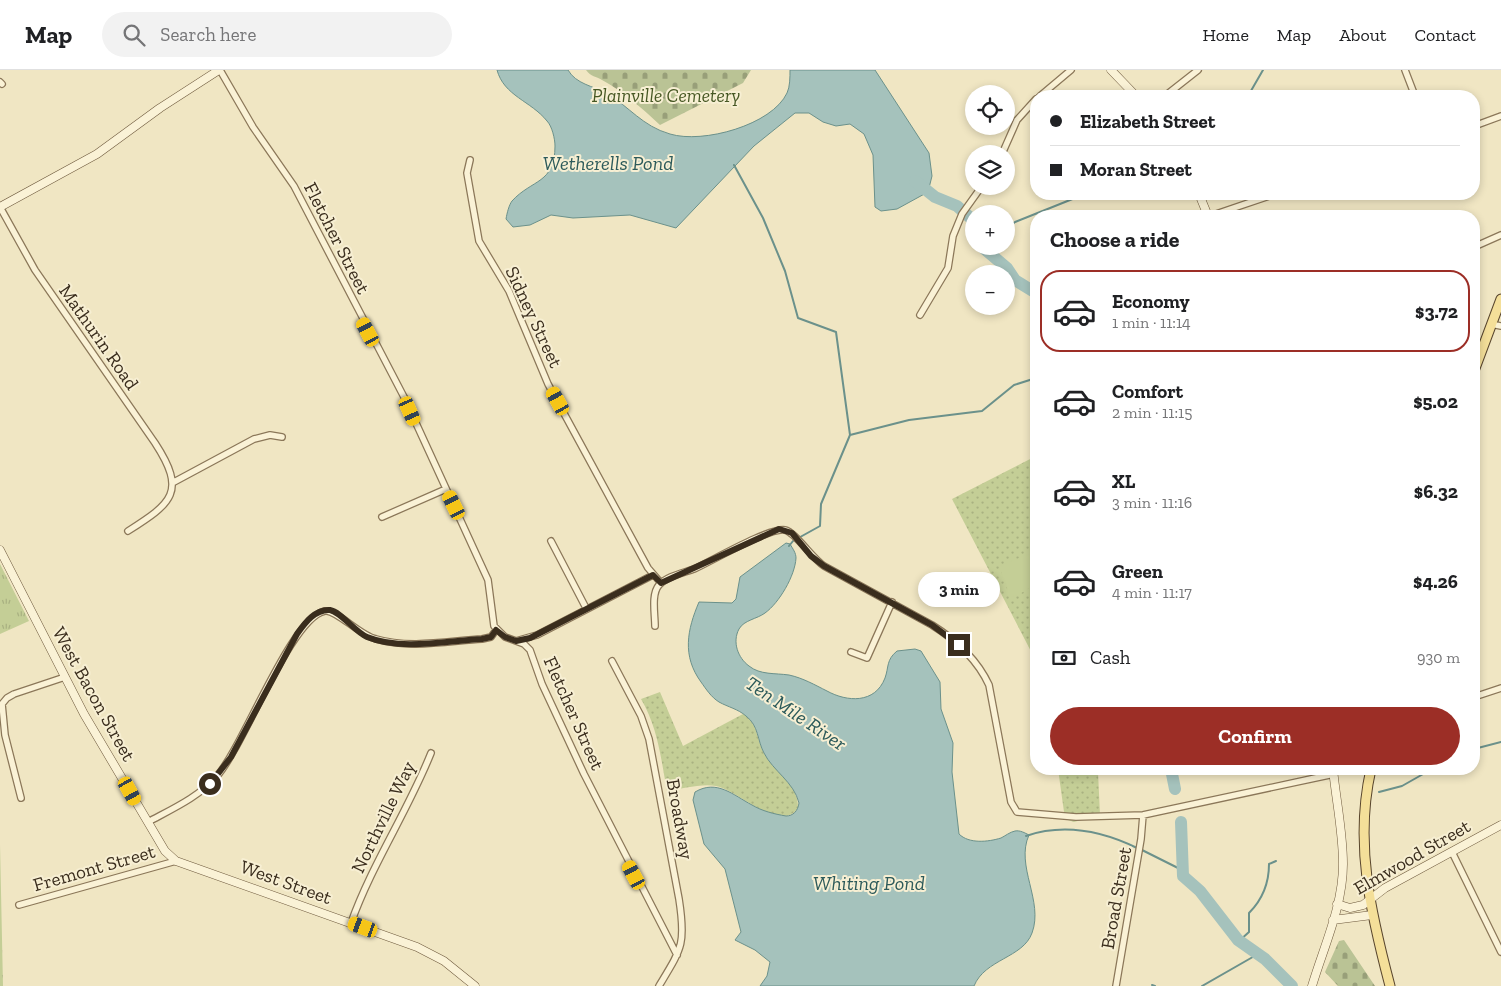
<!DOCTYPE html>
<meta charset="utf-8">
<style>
:root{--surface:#fff;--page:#f2f2f2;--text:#202124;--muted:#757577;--line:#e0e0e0;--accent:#9c2e26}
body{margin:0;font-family:"Zilla Slab",serif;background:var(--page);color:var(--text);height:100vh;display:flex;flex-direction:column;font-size:19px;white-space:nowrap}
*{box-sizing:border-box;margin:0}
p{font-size:16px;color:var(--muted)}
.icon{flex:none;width:28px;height:28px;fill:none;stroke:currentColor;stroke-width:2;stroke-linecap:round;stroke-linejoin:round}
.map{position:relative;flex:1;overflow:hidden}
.details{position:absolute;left:1030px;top:140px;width:450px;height:565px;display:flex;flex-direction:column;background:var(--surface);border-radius:20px;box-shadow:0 2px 8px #0003}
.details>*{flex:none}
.guide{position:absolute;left:1030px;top:20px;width:450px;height:110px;border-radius:20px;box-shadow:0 2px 8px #0003;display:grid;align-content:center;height:110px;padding:0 20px;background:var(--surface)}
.tools{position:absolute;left:965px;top:15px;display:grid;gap:10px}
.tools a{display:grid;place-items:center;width:50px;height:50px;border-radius:50%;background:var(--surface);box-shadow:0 2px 8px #0003;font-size:25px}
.end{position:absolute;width:22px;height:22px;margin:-11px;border:6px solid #3a2d1d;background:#fff;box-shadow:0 0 0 2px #fff}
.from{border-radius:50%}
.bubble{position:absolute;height:35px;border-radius:18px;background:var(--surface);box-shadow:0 2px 8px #0003;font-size:16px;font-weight:700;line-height:35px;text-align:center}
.car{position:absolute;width:15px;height:30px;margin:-15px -8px;border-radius:6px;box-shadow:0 0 4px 1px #0007;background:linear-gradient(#f5c518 24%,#345 0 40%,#f5c518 0 76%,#345 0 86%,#f5c518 0)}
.guide b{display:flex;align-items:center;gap:18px;height:48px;font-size:19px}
.guide b+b{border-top:1px solid var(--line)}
.guide i{width:12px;height:12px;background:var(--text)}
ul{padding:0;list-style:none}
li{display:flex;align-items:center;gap:15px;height:82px;margin:0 10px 8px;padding:0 10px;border:2px solid transparent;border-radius:20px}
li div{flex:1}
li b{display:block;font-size:19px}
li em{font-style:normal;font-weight:700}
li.active{border-color:var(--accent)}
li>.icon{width:45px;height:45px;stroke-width:1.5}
h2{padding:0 20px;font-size:22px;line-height:60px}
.pay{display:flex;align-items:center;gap:12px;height:55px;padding:0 20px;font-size:19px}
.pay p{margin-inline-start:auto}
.primary-button{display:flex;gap:10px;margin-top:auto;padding:10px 20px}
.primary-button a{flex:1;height:58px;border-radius:30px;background:var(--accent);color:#fff;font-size:20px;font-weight:700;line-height:58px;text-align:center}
header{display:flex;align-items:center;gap:30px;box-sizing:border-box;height:70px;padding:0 25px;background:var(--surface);border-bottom:1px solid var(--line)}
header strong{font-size:24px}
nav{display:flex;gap:28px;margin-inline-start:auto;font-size:18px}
.search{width:350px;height:45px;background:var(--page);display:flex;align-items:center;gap:12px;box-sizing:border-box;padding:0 18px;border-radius:28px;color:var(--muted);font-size:19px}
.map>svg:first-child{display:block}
</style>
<header>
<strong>Map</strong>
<div class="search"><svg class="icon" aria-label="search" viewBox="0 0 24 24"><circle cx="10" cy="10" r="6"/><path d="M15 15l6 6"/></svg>Search here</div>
<nav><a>Home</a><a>Map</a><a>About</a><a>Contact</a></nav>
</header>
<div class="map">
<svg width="1501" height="916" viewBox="0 0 1501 916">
<defs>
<pattern id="grass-tufts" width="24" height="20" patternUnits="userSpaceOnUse" patternTransform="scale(1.25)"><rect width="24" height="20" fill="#c4ce96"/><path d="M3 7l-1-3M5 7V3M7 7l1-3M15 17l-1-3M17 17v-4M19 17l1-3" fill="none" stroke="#a9b181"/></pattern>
<pattern id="cemetery-stones" width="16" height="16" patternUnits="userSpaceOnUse" patternTransform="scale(1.25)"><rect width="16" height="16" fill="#bac395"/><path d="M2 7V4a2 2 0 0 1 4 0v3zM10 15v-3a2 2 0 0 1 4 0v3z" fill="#989f79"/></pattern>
<pattern id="park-dots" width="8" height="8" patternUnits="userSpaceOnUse" patternTransform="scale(1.25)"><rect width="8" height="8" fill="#c4ce96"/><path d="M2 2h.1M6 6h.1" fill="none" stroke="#a9b181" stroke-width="1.8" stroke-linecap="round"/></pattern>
</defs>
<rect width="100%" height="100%" fill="#f0e6c3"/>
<path fill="url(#grass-tufts)" d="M0 494 29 551 0 564Z
M0 774 3 916H0Z"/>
<path fill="url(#cemetery-stones)" d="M586 0H751L743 13 660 55C643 39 623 21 602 10 596 6 591 7 586 0Z
M1344 870 1375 916H1338L1325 902 1339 871Z"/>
<path fill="url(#park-dots)" d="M1036 386V591L952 429Z
M660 622 683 676 743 644C759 654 756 670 765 685 775 702 799 715 798 738 780 764 738 720 716 716 702 713 681 719 667 721 661 689 658 658 641 629Z
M1058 699H1095L1098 702 1100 745 1074 752 1065 749Z"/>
<path fill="#c4ce96" d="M1029 484C1041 507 1036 520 1010 527L999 496Z"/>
<path fill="#a5c2bc" stroke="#6b918b" d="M497 0H568C576 14 593 16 606 23 630 37 642 56 670 64 703 74 772 55 787 23 790 17 790 7 790 0H875L929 83 932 106 928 122 897 139 881 141 875 137 873 85 864 64 850 54 836 56 823 52 809 43H795L754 76 676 158 630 145 573 148 551 145 530 155 513 157 506 149C507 143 509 135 512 131 532 109 555 114 555 76 555 69 552 56 547 51 531 31 504 26 497 0Z
M786 473 790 474C793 479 796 483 796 488 795 506 779 533 765 543 757 549 744 550 739 559 732 572 738 588 749 596 760 605 775 603 789 605 803 608 815 615 827 621 847 632 875 634 885 608 889 597 886 590 897 581L915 579 921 581 940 612 941 639 953 673 952 702 959 764C969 774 988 772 1001 768 1005 766 1010 762 1015 761 1020 760 1025 763 1029 765 1015 796 1044 831 1032 863 1023 888 985 889 974 916H760L767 906 770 892 755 880 735 870 741 862 725 799 704 774 693 730 695 722C717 709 733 725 752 735 762 741 774 744 786 746 793 746 798 741 799 733 794 712 773 701 764 683 757 670 759 656 746 646 738 639 728 637 719 632 711 627 706 619 701 612 682 586 687 560 699 532L732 533 736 529 740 507Z"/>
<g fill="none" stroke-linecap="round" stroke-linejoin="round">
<path stroke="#6b918b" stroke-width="2" d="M1248 26 1263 0
M734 95 763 148 785 201 798 248 836 262 850 365 821 434 820 456 793 471 789 476
M1006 159 1015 152 1085 124
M989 184 991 176
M850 365 909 350 982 341 1014 315 1036 308
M1474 679 1501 672
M1379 722 1402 716 1432 699
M1026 766C1064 753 1102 761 1137 778
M1142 780 1182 800
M1239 871 1249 862V843C1263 829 1269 814 1269 794L1276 791
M1152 915 1155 916
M1202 916 1258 884"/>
<path stroke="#a5c2bc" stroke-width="12" d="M915 111 935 127 957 136 974 151
M981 176 1007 198 1015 210 1036 223
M1171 699 1175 719
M1181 752 1183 806 1200 821 1238 870 1265 889 1292 916"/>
<defs>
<path id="street" d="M220 0 253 57 294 116 404 327 488 510 494 556 505 567 524 574 530 580 542 614 584 704 677 885
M1405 0 1415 26
M0 12 2 14
M1040 26 1071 0
M1165 26 1198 0
M1474 56 1501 46
M1002 84 1017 50 1036 29
M470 90 467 103 479 171 509 221 548 314 648 498 661 513
M0 137 35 200 155 373C187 422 172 433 128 461
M1210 146 1275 124
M1474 177 1501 165
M920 245 948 198 953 166 962 144 982 116
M1491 254 1501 256
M174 412 254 369 270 365 282 367
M382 447 446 419
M551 471 586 538
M655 556C655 544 651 524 659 515 667 506 683 503 694 499 712 491 770 457 785 460 795 462 812 488 824 496L932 555C956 570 977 589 989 615L1011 732 1017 742 1076 747 1143 745 1334 704
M516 571 537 565 653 505
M851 582 867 588 892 532
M612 591 641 646 649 669 679 829C686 874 682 878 659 916
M1474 627 1501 618
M21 728 5 665 2 634 7 628 14 624 65 607
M148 752C172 739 199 727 217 706 244 676 291 547 325 541 336 539 359 565 376 569 409 579 449 571 482 569L491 567 496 560
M1452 782 1501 882
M19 835 176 791
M351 853C372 794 408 741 431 683
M1116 916 1141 769 1143 745"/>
<path id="secondary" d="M1111 0 1136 26
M1199 124 1208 146
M0 137 97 84 160 38 219 0
M0 480 84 644 165 781 176 791 417 877 444 891 475 916
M1337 834 1350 838 1363 835 1385 818 1501 755
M1333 850 1372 845
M1312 916C1324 876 1343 836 1343 794 1343 762 1336 730 1333 699"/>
<path id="primary" d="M1474 301 1501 229
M1371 699C1354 773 1371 844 1390 916"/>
</defs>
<use href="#street" stroke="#8b7759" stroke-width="8"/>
<use href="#secondary" stroke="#6d583c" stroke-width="9"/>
<use href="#primary" stroke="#58452d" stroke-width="11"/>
<use href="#street" stroke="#faf2d6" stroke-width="5.5"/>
<use href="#secondary" stroke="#faf2d6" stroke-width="8"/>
<use href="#primary" stroke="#f4df99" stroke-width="9"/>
</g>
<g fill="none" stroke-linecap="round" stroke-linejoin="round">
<path stroke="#3a2d1d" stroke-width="6" d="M210 714 231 687 297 564C305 553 315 539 330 540 341 542 355 562 367 567 402 581 446 571 482 569L491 567 496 560 505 567 516 571 530 568 653 505 661 513 779 459 792 463 811 486 824 496 932 555 959 575"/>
</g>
<g text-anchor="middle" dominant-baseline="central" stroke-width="4" stroke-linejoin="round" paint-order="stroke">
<g font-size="19" font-style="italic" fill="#465723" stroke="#f7efd3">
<text x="666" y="25">Plainville Cemetery</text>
</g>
<g font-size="19" fill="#3a2d1d" stroke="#f7efd3">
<text transform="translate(337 168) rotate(63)">Fletcher Street</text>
<text transform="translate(534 247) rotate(65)">Sidney Street</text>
<text transform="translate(99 267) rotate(55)">Mathurin Road</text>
<text transform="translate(94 624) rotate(61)">West Bacon Street</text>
<text transform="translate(574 643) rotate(66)">Fletcher Street</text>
<text transform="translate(383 747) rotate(-64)">Northville Way</text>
<text transform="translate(680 749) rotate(80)">Broadway</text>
<text transform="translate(1412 787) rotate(-30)">Elmwood Street</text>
<text transform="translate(94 798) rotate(-16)">Fremont Street</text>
<text transform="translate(286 812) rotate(20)">West Street</text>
<text transform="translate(1116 828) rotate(-80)">Broad Street</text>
</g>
<g font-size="20" font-style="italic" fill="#2c5a5a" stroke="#f7efd3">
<text x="608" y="93">Wetherells Pond</text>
<text transform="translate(796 643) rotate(34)">Ten Mile River</text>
<text x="869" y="813">Whiting Pond</text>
</g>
</g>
</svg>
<div class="tools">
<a><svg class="icon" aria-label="locate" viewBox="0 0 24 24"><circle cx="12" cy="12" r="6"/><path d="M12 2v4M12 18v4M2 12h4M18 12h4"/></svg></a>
<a><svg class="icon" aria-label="layers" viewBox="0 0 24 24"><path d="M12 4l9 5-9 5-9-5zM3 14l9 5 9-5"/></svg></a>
<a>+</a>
<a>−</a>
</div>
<i class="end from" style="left:210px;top:714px"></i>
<i class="end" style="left:959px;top:575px"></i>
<div class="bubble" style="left:918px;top:502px;width:82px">3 min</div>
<i class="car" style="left:368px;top:262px;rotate:332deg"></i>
<i class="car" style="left:558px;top:331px;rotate:331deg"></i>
<i class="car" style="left:410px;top:341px;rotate:156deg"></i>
<i class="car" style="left:454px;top:435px;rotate:334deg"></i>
<i class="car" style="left:130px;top:721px;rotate:151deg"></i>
<i class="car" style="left:634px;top:805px;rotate:332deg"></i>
<i class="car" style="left:363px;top:857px;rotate:290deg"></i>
<div class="guide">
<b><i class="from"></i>Elizabeth Street</b>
<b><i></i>Moran Street</b>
</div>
<section class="details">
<h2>Choose a ride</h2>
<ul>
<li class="active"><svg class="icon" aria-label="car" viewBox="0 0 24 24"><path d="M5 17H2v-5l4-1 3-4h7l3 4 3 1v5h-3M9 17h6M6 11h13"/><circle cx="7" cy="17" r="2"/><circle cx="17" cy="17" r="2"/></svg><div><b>Economy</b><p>1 min · 11:14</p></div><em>$3.72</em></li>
<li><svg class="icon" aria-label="car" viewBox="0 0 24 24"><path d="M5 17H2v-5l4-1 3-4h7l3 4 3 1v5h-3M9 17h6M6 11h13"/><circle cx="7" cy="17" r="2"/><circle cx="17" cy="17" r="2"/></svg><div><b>Comfort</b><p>2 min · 11:15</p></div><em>$5.02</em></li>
<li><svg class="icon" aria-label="car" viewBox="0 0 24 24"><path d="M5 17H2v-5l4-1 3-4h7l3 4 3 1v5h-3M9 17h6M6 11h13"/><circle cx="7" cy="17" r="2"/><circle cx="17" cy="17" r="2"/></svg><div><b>XL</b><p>3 min · 11:16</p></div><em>$6.32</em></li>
<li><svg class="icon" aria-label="car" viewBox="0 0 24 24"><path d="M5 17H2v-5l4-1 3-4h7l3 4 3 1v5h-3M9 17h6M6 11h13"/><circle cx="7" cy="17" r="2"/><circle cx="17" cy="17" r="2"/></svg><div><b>Green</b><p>4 min · 11:17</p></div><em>$4.26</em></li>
</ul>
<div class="pay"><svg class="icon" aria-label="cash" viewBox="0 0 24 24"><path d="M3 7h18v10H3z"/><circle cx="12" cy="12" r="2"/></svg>Cash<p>930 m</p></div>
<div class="primary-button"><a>Confirm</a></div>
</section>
</div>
